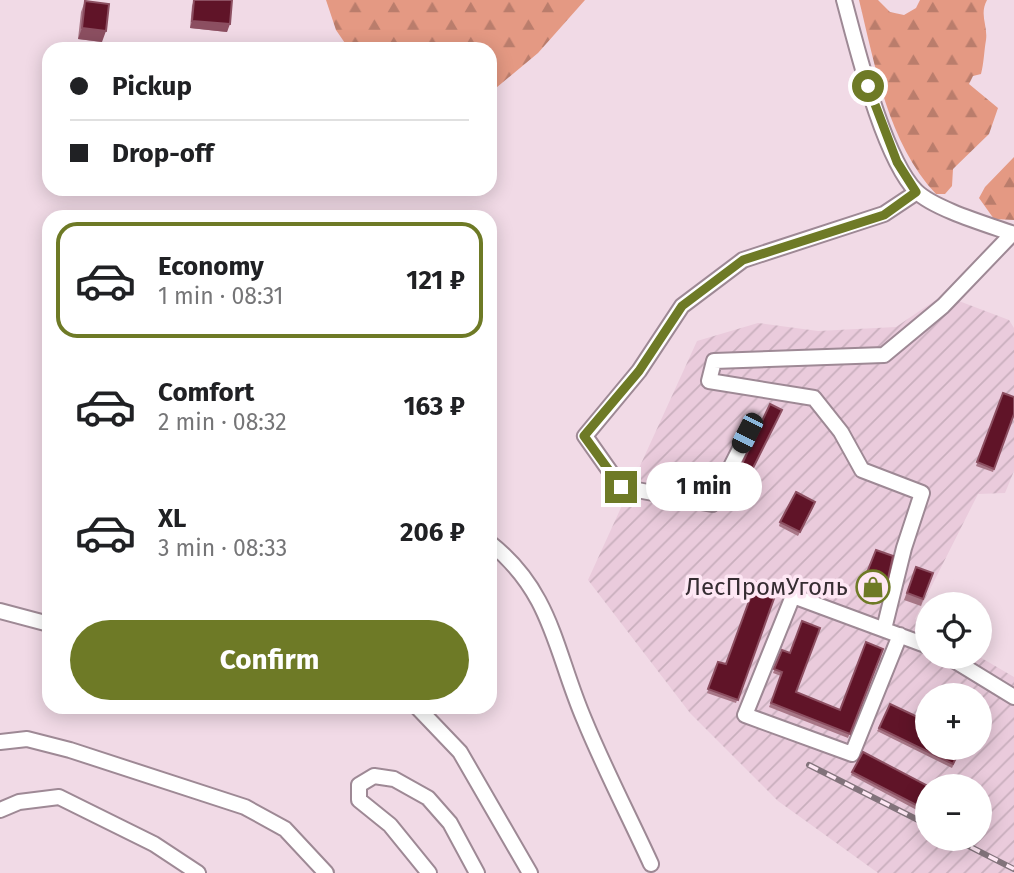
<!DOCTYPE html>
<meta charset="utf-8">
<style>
:root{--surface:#fff;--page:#f6f6f6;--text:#202124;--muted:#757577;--line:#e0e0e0;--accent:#6e7a26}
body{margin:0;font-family:"Fira Sans",sans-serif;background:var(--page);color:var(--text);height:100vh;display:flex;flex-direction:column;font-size:26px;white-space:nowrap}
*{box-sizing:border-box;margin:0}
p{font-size:23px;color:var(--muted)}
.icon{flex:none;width:38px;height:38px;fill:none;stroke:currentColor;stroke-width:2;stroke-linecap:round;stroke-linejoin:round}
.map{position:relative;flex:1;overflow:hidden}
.panel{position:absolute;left:42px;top:210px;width:455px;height:504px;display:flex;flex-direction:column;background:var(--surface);border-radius:21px;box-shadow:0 4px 18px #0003}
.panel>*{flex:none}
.hud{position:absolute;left:42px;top:42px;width:455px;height:154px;border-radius:21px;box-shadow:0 4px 18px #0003;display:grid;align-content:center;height:154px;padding:0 28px;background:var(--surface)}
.tools{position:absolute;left:915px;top:592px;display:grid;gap:14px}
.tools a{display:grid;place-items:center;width:77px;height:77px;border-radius:50%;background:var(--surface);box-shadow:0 4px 18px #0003;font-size:35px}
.end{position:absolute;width:32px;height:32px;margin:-16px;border:9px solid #6e7a26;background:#fff;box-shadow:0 0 0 4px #fff}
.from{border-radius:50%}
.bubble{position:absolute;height:49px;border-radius:24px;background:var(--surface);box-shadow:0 4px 18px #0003;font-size:23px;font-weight:700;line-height:49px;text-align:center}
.car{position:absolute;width:21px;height:42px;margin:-21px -10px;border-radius:9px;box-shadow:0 0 5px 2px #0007;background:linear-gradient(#222 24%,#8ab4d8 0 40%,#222 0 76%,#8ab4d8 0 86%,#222 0)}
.hud b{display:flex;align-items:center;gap:24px;height:66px;font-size:26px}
.hud b+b{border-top:2px solid var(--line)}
.hud i{width:18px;height:18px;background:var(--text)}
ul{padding:12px 0 0;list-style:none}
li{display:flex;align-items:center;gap:21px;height:116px;margin:0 14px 10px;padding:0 14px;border:4px solid transparent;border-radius:21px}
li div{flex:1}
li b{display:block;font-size:26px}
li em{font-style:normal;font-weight:700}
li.selected{border-color:var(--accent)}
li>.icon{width:63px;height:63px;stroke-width:1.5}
.action{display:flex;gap:14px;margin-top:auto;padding:14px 28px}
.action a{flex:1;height:80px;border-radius:42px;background:var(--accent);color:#fff;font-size:28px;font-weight:700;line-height:80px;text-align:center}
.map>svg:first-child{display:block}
</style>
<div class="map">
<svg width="1014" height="873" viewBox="0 0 1014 873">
<defs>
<pattern id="industrial-furrows" width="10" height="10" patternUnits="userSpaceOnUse" patternTransform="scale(1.75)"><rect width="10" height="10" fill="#eacbdc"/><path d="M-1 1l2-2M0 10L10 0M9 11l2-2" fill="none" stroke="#c9afbd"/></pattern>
<pattern id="forest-firs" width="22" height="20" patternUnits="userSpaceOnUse" patternTransform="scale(1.75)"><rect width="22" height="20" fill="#e49983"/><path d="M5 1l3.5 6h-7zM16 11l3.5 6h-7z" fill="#ba7d6c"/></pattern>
</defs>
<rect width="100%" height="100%" fill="#f1dae6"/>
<path fill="url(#industrial-furrows)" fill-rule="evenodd" d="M943 295 1009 320 1014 328V471L1005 493 978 494 915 619 927 626 928 656H978L1014 677V873H878L778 801 690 713 588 580 697 341 758 323 818 331 896 327ZM928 695H980V747H928ZM928 786H980V838H928Z"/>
<path fill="url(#forest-firs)" d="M326 0H585L538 53 490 93V49H349L336 30Z
M859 0H878L890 12 904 15 916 8 920 0H987C979 15 988 25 986 40 984 51 984 63 981 74L973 76 969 84 998 108 989 134 953 169 952 186 945 194H936C888 143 875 65 859 0Z
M1014 157V220L994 219 979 198 985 187Z"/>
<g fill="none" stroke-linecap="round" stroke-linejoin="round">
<defs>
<path id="minor" d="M844 0C857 48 883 157 916 191 934 209 989 225 1014 234
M748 433 712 504 621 487 585 436 639 371 682 306 743 260 884 214 917 192
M490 543C552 592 555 651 584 719 604 768 629 816 651 864
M0 611 49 624
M884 629 904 548 922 493 862 470 841 432 814 398 709 381 714 361 884 355 943 306 1012 234
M900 635 852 754 745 715 793 596 928 646
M947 656 1014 697
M417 707 460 752 530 873
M0 742 27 739 70 750 245 807 285 829 326 873
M0 810 19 802 59 797 154 844 198 873
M429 873 390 825 359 800V785L374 776 394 779 428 798 450 823 477 873"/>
</defs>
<use href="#minor" stroke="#9e8995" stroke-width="18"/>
<use href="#minor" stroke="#fff" stroke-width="14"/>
<defs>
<path id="rail" d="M809 765 928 825
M953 838 1014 869"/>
</defs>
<use href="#rail" stroke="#82737b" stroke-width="6"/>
<use href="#rail" stroke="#fee7f4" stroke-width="3.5" stroke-dasharray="10" stroke-linecap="butt"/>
</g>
<path fill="#a87787" d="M194 0H232L227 32 190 28 192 6Z
M85 1 102 42 78 39 81 12Z
M1003 393 1014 414 993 472 976 466Z
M770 404 782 410 743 487 734 483Z
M814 506 798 536 779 526 780 522Z
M876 550 887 583 883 594 863 586Z
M916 567 933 573 921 606 904 600Z
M777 590 736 703 707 693 718 662 726 664Z
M883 649 848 738 769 707 781 676 773 673 782 650 796 692 840 710Z
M879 728 962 747 952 768 877 731Z
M852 772 928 786V816L851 775Z"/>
<path fill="#8c4f61" d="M192 21 230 24 227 32 190 28Z
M82 28 106 31 102 42 78 39Z"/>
<path fill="#601428" stroke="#8c4f61" stroke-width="2" d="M194 0H232L230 24 192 21Z
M85 1 109 4 106 31 82 28Z
M1003 393 1014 397V414L994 469 977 462Z
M770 404 782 410 745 484 735 479Z
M796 492 815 502 800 532 780 522Z
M876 550 893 556 887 583 866 575Z
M916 567 933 573 923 599 907 593Z
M756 582 777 590 738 700 708 689 718 662 726 664Z
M802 621 820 628 796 692 840 710 866 642 883 649 850 734 771 703 782 672 774 669 782 650 790 653Z
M890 704 928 722V747H961L953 764 879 728Z
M863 752 928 786V811L852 772Z"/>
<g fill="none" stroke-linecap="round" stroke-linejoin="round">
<path stroke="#6e7a26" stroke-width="9" d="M621 487 584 436 639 371 682 306 743 260 884 215 916 192 897 162 868 86"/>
</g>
<defs>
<symbol id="shop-ring" viewBox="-11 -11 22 22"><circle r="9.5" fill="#fee7f4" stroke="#6e7a26" stroke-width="1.5"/><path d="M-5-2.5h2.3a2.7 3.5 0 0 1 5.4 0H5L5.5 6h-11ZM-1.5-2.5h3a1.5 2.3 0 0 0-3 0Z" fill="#6e7a26"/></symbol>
</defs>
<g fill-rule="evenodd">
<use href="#shop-ring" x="854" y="568" width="38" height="38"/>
</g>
<g text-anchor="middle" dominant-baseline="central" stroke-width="7" stroke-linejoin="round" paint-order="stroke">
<g font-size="24" fill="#362d32" stroke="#fee7f4" text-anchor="end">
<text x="848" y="587">ЛесПромУголь</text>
</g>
</g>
</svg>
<div class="tools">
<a><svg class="icon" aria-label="locate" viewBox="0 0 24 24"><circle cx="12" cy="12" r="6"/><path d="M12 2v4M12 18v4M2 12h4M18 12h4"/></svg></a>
<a>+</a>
<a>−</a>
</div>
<i class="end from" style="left:868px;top:86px"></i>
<i class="end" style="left:621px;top:487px"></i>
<div class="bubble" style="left:646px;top:462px;width:116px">1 min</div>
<i class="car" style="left:747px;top:433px;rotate:207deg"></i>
<div class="hud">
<b><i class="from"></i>Pickup</b>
<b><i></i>Drop-off</b>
</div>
<section class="panel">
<ul>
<li class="selected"><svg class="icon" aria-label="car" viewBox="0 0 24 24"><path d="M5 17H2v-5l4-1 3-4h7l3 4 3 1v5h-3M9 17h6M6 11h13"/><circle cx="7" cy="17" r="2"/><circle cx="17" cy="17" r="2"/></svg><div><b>Economy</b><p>1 min · 08:31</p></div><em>121 ₽</em></li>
<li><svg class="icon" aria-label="car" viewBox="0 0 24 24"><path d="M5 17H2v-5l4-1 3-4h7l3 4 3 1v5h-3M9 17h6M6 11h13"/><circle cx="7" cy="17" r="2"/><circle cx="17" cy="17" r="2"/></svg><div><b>Comfort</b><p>2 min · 08:32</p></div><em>163 ₽</em></li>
<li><svg class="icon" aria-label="car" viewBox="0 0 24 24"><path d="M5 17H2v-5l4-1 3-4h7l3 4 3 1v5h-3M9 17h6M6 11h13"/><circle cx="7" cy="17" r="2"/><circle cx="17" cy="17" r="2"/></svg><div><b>XL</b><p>3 min · 08:33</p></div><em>206 ₽</em></li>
</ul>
<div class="action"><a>Confirm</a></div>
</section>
</div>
